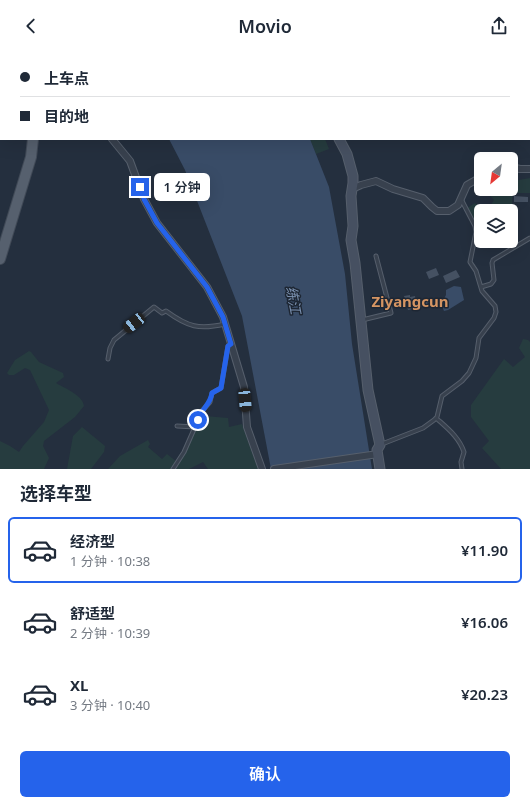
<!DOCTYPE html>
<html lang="zh">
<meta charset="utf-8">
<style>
:root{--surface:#fff;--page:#f2f2f3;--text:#1f2937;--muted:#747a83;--line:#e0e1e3;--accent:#2563eb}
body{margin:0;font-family:"Noto Sans","Noto Sans SC",sans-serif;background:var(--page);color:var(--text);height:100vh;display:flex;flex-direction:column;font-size:15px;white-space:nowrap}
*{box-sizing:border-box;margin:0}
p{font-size:13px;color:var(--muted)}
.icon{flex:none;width:22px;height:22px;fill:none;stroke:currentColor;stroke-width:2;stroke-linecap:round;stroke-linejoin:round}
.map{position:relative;height:417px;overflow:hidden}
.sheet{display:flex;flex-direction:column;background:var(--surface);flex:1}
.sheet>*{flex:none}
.hud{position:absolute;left:0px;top:0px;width:530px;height:88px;box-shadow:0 4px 16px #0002;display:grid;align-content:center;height:88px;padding:0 20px;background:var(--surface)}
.needle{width:26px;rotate:209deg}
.fabs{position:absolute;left:474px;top:100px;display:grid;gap:8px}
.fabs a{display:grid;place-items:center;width:44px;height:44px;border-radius:6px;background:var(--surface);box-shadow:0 4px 16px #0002;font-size:20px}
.end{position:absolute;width:18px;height:18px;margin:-9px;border:5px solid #2563eb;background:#fff;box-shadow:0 0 0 2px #fff}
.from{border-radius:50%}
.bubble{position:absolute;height:28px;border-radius:6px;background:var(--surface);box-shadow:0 4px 16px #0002;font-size:13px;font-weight:600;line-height:28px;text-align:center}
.car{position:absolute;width:12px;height:24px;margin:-12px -6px;border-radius:5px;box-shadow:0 0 3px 1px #0007;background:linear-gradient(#222 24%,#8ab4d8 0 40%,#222 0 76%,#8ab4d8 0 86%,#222 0)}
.hud b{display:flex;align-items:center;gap:14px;height:38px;font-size:15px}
.hud b+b{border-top:1px solid var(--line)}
.hud i{width:10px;height:10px;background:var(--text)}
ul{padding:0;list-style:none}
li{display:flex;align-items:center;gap:12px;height:66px;margin:0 8px 6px;padding:0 12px;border:2px solid transparent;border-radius:6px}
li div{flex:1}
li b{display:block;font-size:15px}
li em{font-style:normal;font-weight:600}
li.selected{border-color:var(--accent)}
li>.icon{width:36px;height:36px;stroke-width:1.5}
h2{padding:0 20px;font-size:18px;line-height:48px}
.primary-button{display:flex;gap:8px;margin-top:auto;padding:8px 20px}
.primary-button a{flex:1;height:46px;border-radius:6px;background:var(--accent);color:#fff;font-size:16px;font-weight:600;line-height:46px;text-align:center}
header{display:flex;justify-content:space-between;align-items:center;height:52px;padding:0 20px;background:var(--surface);font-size:18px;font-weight:600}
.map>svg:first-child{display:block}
</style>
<header><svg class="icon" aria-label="back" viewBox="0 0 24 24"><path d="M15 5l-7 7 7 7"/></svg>Movio<svg class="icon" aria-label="share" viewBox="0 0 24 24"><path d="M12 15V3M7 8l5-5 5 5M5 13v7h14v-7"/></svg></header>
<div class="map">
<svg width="530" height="417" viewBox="0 0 530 417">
<rect width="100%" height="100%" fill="#242f3e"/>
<path fill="#263c3f" d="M426 0H492L428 1Z
M310 87H325L329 97 316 102Z
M530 126V141H513C510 156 515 172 511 187V159H481V170H476L467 156 475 151 487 159 494 148 487 140 488 137H511V127L519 128Z
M523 287 528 288 530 290V417H501L482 396 489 389 471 365V353L504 307 513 315 525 305 519 296Z
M29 299 31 300 39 310 63 321 64 325 56 331C64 336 83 343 84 354L75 365 44 389 43 394 49 406 44 417H0V389L10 394 19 400 23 394 44 370 49 358 30 318 25 316 14 323H9L7 321 15 308Z
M203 359H205V364L228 366 229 375 242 372 258 417H208L203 410 189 417H175L191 389Z
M82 375 105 394 104 400 91 417H67L73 384Z
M148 388 150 392 148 395 162 407 167 402 177 410 172 417H108L120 404Z"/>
<path fill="#394c67" d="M86 0H251L252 1H88Z
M169 87H310L329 135 345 222 352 292 372 417H271L242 264 185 118Z
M454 234 461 235 464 248 448 258 444 259 441 252 446 243V238Z"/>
<path fill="#455162" d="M514 144 528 145V150H514Z
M436 216 439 223 429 227 426 220Z
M456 218 460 225 446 231 443 224Z
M410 243V245L415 244 416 249 429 246 430 253 408 258 404 244Z"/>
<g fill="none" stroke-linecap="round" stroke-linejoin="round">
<defs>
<path id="lane" d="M481 235 491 232 494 228 492 211 493 208 530 186
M362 268 391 261 376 204
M108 307 110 296 114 288 154 255 162 261 166 259C188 275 199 278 225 272
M436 366C447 376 459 385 464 400L461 410 462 417
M177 374 195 375 201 360 210 350 212 341 221 336 228 294 231 292
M382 392 423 376 434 368 437 365 442 344 462 329 469 321 476 306 479 286 494 266 496 260 495 254 482 239 476 219 470 210 476 180 475 174 461 147
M173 417 184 400 195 375"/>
<path id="street" d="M355 1V0
M112 87 130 109 144 147 157 171 207 235 223 265 244 335 247 375 262 417
M511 115 520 117H530
M352 137 361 133 376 129 393 137 423 146 432 155 437 159H449L458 153 467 133 481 125
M274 417 378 402"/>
<path id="secondary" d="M339 87 347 102 353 124V131L351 144 353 174 351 188 355 211 368 338 380 393 377 398 380 417"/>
<path id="primary" d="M0 35 1 36
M0 207 31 105 33 87"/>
</defs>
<use href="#lane" stroke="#565f6c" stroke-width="5"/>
<use href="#street" stroke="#565f6c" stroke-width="8"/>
<use href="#secondary" stroke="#565f6c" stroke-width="11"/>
<use href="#primary" stroke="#414a57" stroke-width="12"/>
<use href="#lane" stroke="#38414e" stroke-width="3"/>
<use href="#street" stroke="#38414e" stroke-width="6"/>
<use href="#secondary" stroke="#465061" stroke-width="9"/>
<use href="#primary" stroke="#56606e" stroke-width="10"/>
</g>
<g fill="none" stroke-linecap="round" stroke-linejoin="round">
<path stroke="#2563eb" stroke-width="5" d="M140 135 144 147 157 171 207 235 223 265 231 292 228 294 221 336 212 341C210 354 202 355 198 368"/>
</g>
<g text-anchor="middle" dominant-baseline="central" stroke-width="3" stroke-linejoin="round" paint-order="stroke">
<g font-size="14" font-style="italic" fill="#7c92b1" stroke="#1d2633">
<text transform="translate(294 248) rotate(79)">练江</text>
</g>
<g font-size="15" font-weight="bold" fill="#d59563" stroke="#1d2633">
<text x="410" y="249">Ziyangcun</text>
</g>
</g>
</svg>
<div class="fabs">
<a><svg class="needle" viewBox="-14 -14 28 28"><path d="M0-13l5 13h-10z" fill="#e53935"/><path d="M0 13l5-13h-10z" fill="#747a83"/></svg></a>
<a><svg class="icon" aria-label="layers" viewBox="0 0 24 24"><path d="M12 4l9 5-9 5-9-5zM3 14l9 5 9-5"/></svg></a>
</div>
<i class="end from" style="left:198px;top:368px"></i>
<i class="end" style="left:140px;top:135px"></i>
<div class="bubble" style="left:154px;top:121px;width:56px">1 分钟</div>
<i class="car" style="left:134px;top:271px;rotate:232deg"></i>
<i class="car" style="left:245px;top:348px;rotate:175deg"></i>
<div class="hud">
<b><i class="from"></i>上车点</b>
<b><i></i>目的地</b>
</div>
</div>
<section class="sheet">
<h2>选择车型</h2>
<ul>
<li class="selected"><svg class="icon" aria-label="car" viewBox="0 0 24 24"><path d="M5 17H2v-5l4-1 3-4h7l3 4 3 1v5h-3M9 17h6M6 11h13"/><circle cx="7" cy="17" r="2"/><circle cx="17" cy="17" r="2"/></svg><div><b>经济型</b><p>1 分钟 · 10:38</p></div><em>¥11.90</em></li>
<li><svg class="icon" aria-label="car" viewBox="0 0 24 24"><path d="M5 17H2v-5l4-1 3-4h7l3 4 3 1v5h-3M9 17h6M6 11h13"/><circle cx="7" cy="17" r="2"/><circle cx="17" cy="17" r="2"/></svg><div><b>舒适型</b><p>2 分钟 · 10:39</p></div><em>¥16.06</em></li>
<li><svg class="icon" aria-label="car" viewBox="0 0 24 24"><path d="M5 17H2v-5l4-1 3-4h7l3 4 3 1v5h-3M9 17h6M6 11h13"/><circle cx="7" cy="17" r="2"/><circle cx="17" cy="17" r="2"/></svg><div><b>XL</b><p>3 分钟 · 10:40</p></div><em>¥20.23</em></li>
</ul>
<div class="primary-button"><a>确认</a></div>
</section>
